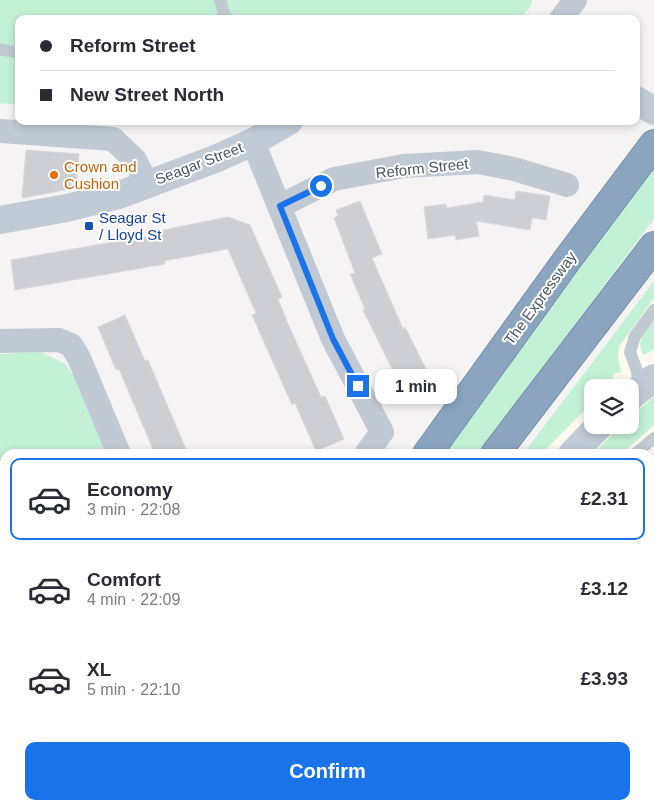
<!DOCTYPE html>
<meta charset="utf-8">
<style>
:root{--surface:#fff;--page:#f7f7f7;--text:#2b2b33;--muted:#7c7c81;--line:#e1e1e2;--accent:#1a73e8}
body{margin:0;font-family:Arial,sans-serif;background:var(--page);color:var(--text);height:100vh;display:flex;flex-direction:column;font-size:19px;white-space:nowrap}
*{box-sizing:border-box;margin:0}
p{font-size:16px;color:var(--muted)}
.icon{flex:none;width:28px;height:28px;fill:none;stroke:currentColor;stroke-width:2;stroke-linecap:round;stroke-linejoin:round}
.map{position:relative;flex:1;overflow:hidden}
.drawer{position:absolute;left:0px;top:449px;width:655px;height:361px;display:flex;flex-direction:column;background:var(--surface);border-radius:15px 15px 0 0;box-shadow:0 2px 8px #0003}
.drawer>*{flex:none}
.top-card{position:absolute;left:15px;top:15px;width:625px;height:110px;border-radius:10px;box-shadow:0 2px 8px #0003;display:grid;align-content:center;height:110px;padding:0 25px;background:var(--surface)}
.controls{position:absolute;left:584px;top:379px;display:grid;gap:10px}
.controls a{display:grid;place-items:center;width:55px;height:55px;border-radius:10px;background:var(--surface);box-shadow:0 2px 8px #0003;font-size:25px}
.end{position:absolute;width:22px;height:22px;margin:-11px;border:6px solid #1a73e8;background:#fff;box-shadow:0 0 0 2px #fff}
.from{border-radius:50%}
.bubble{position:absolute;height:35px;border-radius:10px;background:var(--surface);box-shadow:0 2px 8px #0003;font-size:16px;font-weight:600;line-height:35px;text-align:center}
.top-card b{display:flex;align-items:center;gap:18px;height:48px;font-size:19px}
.top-card b+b{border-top:1px solid var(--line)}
.top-card i{width:12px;height:12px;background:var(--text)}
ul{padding:9px 0 0;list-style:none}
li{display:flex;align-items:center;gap:15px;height:82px;margin:0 10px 8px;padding:0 15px;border:2px solid transparent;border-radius:10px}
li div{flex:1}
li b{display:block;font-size:19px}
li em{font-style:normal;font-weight:600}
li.selected{border-color:var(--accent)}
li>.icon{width:45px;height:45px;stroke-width:1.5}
.primary-button{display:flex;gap:10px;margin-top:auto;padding:10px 25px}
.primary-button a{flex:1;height:58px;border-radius:10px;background:var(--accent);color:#fff;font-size:20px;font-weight:600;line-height:58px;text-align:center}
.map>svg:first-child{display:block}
</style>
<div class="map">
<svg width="654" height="809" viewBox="0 0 654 809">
<rect width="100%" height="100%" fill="#f5f3f3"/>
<path fill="#fdf9ef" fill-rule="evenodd" d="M654 281V809H268L270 805H650V454H523ZM592 388H630V425H592Z"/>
<path fill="#c3f1d5" d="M0 0H532L530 7 520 19H19V105L0 103Z
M654 158V219L478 454H436Z
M654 281V298L619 347 618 357 621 372 613 374V380L609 387 592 388V403L541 454H523Z
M654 321V350L643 355C636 341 644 332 654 321Z
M41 352 65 364 82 387 110 454H5V486L0 473V354Z
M654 397V425L622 454H593L622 425H630V417Z"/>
<path fill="#cdcfd5" stroke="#d7d9de" d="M26 150 79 154 76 188 22 198Z
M516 191 550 196 546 220 532 218 530 230 476 221 479 236 456 240 455 235 428 239 424 207 446 204 447 208 483 202 484 195 515 200Z
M360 201 382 254 372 258 403 329 405 327 426 369 399 383 363 310 365 309 350 274 355 273 334 218 338 216 336 210Z
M228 217 250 225 282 297 278 299 288 324 321 397 325 396 344 439 316 451 295 403 292 405 252 315 256 313 228 249 164 261 165 264 15 290 11 260 164 233 163 230Z
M125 315 145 361 148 360 188 454H155L119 369 116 370 98 327Z"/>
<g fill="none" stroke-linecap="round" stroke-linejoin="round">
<defs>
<path id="highway" d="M427 454 567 260 654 144
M495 454 654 246
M138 809 141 805
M166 809 168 805
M220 809 223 805"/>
</defs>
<use href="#highway" stroke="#7690ad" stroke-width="30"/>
<path stroke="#c1cad2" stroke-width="12" d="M220 0 226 19
M0 49 19 53
M639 389 637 371 630 352 635 336 654 310
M635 454 654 438
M650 466 654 464
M650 657 654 660
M575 805 581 809
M556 809 558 805
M605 809 607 805"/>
<path stroke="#c1cad2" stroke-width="24" d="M561 19 575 0
M0 131 113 139 135 160 147 184
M253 142 333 339 382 432 366 454
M280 206 334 179 404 166 478 162 514 169 567 185
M0 341 59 340 71 345 79 358 119 454
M0 499 5 509
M13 805V809"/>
<path stroke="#c1cbd6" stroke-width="28" d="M636 100 654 111
M0 220 67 208 119 195 215 159 253 142 289 121
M630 397 654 378
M572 454 600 425
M361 809 363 805"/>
<use href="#highway" stroke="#8ba5c1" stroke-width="28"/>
</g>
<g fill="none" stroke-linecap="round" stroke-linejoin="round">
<path stroke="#1a73e8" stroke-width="6" d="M321 186 280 206 333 339 358 386"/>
</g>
<circle fill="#e8710a" stroke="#fff" stroke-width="2" cx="54" cy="175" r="5"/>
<rect fill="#1a4fb4" stroke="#fff" stroke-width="2" x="84" y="221" width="10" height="10" rx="2.5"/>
<g text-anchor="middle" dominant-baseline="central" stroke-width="4" stroke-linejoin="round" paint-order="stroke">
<g font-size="15" fill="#4a5661" stroke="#fff">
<text transform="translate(199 163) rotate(-21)">Seagar Street</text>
<text transform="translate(422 168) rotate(-6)">Reform Street</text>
<text transform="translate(540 298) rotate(-54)">The Expressway</text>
</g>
<g font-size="15" fill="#c56008" stroke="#fff" text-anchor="start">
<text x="64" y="166">Crown and<tspan x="64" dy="17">Cushion</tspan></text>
</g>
<g font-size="15" fill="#164399" stroke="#fff" text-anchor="start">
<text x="99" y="217">Seagar St<tspan x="99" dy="17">/ Lloyd St</tspan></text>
</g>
</g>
</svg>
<div class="controls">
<a><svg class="icon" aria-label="layers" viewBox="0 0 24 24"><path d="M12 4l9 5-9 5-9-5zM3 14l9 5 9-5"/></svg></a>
</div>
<i class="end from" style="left:321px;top:186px"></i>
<i class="end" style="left:358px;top:386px"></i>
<div class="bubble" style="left:375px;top:369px;width:82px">1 min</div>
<div class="top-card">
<b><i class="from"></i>Reform Street</b>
<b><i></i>New Street North</b>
</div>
<section class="drawer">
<ul>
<li class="selected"><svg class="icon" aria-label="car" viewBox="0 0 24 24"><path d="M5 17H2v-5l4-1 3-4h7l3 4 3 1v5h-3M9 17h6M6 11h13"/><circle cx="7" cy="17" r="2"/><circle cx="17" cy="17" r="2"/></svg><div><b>Economy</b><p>3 min · 22:08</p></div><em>£2.31</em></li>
<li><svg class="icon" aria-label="car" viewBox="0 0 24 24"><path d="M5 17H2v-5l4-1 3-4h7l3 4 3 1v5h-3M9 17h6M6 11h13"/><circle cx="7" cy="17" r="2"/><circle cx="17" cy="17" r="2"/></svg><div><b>Comfort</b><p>4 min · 22:09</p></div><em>£3.12</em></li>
<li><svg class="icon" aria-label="car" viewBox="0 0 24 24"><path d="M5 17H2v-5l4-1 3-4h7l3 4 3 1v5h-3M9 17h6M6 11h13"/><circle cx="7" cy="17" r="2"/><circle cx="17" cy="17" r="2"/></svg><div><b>XL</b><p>5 min · 22:10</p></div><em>£3.93</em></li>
</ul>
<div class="primary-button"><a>Confirm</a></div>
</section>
</div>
